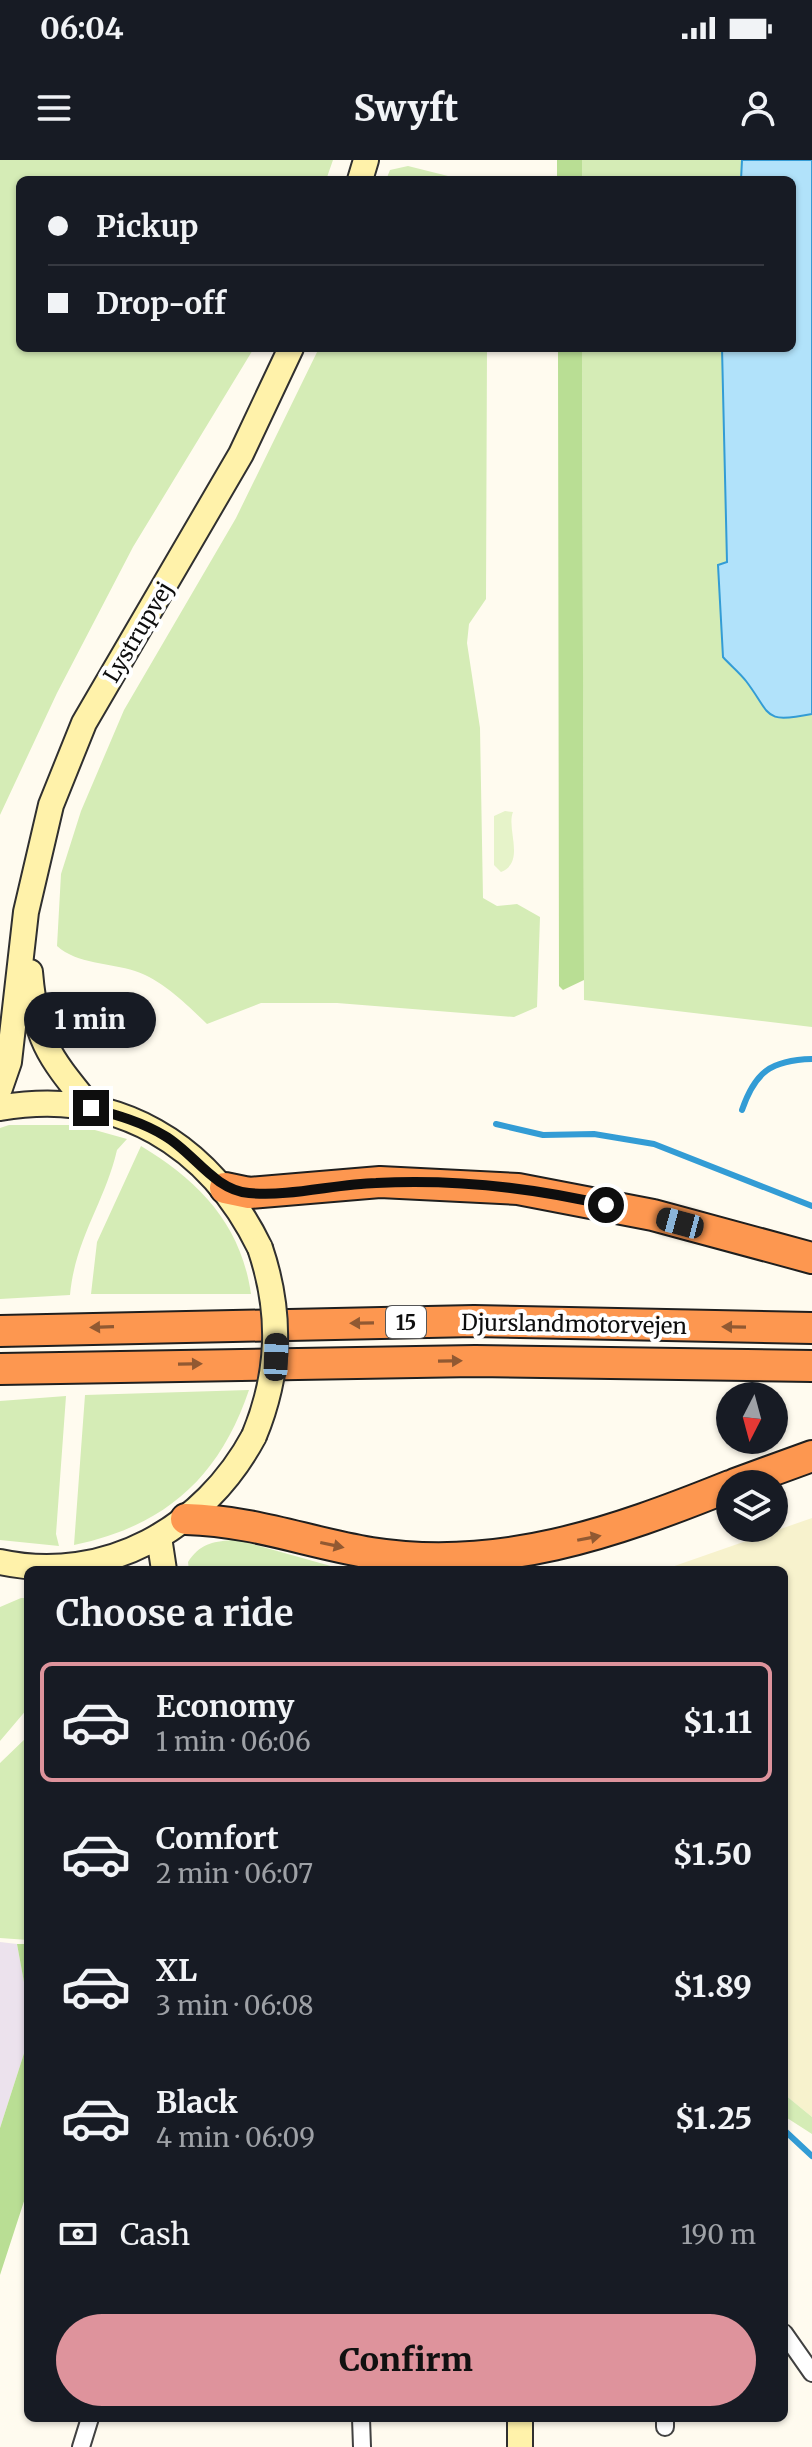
<!DOCTYPE html>
<meta charset="utf-8">
<style>
:root{--surface:#171b24;--page:#20242c;--text:#f1f3f6;--muted:#9ea1a6;--line:#363941;--accent:#de939c}
body{margin:0;font-family:Merriweather,serif;background:var(--page);color:var(--text);height:100vh;display:flex;flex-direction:column;font-size:30px;white-space:nowrap}
*{box-sizing:border-box;margin:0}
p{font-size:26px;color:var(--muted)}
.icon{flex:none;width:44px;height:44px;fill:none;stroke:currentColor;stroke-width:2;stroke-linecap:round;stroke-linejoin:round}
.map{position:relative;flex:1;overflow:hidden}
.panel{position:absolute;left:24px;top:1406px;width:764px;height:856px;display:flex;flex-direction:column;background:var(--surface);border-radius:12px;box-shadow:0 2px 6px #0004}
.panel>*{flex:none}
.top-card{position:absolute;left:16px;top:16px;width:780px;height:176px;border-radius:12px;box-shadow:0 2px 6px #0004;display:grid;align-content:center;height:176px;padding:0 32px;background:var(--surface)}
.needle{width:52px;rotate:186deg}
.fabs{position:absolute;left:716px;top:1222px;display:grid;gap:16px}
.fabs a{display:grid;place-items:center;width:72px;height:72px;border-radius:50%;background:var(--surface);box-shadow:0 2px 6px #0004;font-size:40px}
.end{position:absolute;width:36px;height:36px;margin:-18px;border:10px solid #0e0e0e;background:#fff;box-shadow:0 0 0 4px #fff}
.from{border-radius:50%}
.bubble{position:absolute;height:56px;border-radius:28px;background:var(--surface);box-shadow:0 2px 6px #0004;font-size:26px;font-weight:800;line-height:56px;text-align:center}
.car{position:absolute;width:24px;height:48px;margin:-24px -12px;border-radius:10px;box-shadow:0 0 6px 2px #0007;background:linear-gradient(#222 24%,#8ab4d8 0 40%,#222 0 76%,#8ab4d8 0 86%,#222 0)}
.top-card b{display:flex;align-items:center;gap:28px;height:76px;font-size:30px}
.top-card b+b{border-top:2px solid var(--line)}
.top-card i{width:20px;height:20px;background:var(--text)}
ul{padding:0;list-style:none}
li{display:flex;align-items:center;gap:24px;height:120px;margin:0 16px 12px;padding:0 16px;border:4px solid transparent;border-radius:12px}
li div{flex:1}
li b{display:block;font-size:30px}
li em{font-style:normal;font-weight:800}
li.current{border-color:var(--accent)}
li>.icon{width:72px;height:72px;stroke-width:1.5}
h2{padding:0 32px;font-size:36px;line-height:96px}
.pay{display:flex;align-items:center;gap:20px;height:88px;padding:0 32px;font-size:30px}
.pay p{margin-inline-start:auto}
.action{display:flex;gap:16px;margin-top:auto;padding:16px 32px}
.action a{flex:1;height:92px;border-radius:48px;background:var(--accent);color:#111;font-size:32px;font-weight:800;line-height:92px;text-align:center}
.status{display:flex;justify-content:space-between;align-items:center;height:56px;padding:0 40px;background:var(--surface);direction:ltr}
.status svg{height:22px;fill:currentColor}
header{display:flex;justify-content:space-between;align-items:center;height:104px;padding:0 32px;background:var(--surface);font-size:36px;font-weight:800}
.map>svg:first-child{display:block}
</style>
<div class="status"><b>06:04</b><svg viewBox="0 0 49 12"><path d="M0 12V9h3v3zM5 12V6h3v6zM10 12V3h3v9zM15 12V0h3v12zM26 1h20v11H26zM47 4h2v5h-2z"/></svg></div>
<header><svg class="icon" aria-label="menu" viewBox="0 0 24 24"><path d="M4 6h16M4 12h16M4 18h16"/></svg>Swyft<svg class="icon" aria-label="person" viewBox="0 0 24 24"><circle cx="12" cy="8" r="4"/><path d="M4 21q1-7 8-7t8 7"/></svg></header>
<div class="map">
<svg width="812" height="2287" viewBox="0 0 812 2287">
<rect width="100%" height="100%" fill="#fffbef"/>
<path fill="#ece2ed" d="M0 1782 17 1784 28 1844V1881L0 1968Z"/>
<path fill="#f7f2cd" d="M812 1358V1957L784 1934V1410H663Z"/>
<path fill="#d5ecb6" d="M0 0H333L326 20H20V188H254L133 387 57 533 0 655Z
M582 0H742L741 20H582Z
M408 6 460 19 461 20H386L390 10Z
M319 188H487L486 439 469 464 467 483 480 568 483 738 497 746 517 744 540 757 537 847 514 857 337 843H261L207 864C186 844 164 821 135 811 110 803 77 804 57 786L61 714 81 651 124 550 236 358Z
M582 188H722L727 403 723 497C730 505 739 512 746 521 772 555 762 564 812 554V867L584 840Z
M9 965H77L127 979 117 990C105 1042 75 1079 70 1135L0 1139V968Z
M141 986C199 1021 241 1064 251 1134H91L97 1082Z
M249 1230C219 1318 165 1366 74 1385L85 1235Z
M66 1236 56 1374 59 1386 0 1380V1241Z
M232 1380 242 1381 345 1410H189L188 1402C200 1384 211 1382 232 1380Z
M21 1438H28V1548L0 1581V1447Z
M28 1576V1780L0 1778V1603Z
M784 1934 812 1957V1974L784 1956Z"/>
<path fill="#b9de94" d="M557 0H582V20H557Z
M558 188H582L584 820 563 830 559 826Z
M17 1784H28V1844Z
M28 1881V2029L0 2115V1968Z"/>
<path fill="#e6f3c9" d="M505 651 513 652C506 669 526 702 501 712L494 705V656Z"/>
<path fill="#b1e2fa" stroke="#339cd5" stroke-width="2" d="M742 0H812V554C762 564 772 555 746 521 739 512 730 505 723 497L718 405 727 402 722 188H792V20H741Z"/>
<g fill="none" stroke-linecap="round" stroke-linejoin="round">
<path stroke="#339cd5" stroke-width="6" d="M742 950C755 912 771 900 812 899
M496 964 543 975 594 974 654 984 812 1046
M784 1970 812 1996"/>
<defs>
<path id="street" d="M784 2173 812 2213
M361 2258 362 2287
M665 2267V2258
M81 2287 90 2258"/>
<path id="secondary" d="M360 20 366 0
M30 812C36 882 48 895 91 948
M0 928 9 902 26 752 51 645 84 563 241 294 291 188
M0 948C117 927 210 985 260 1088
M159 1377 164 1410
M0 1402C105 1425 205 1368 254 1276
M520 2258V2287"/>
<path id="highway" d="M225 1028 249 1033 380 1022 518 1029 653 1055 812 1098
M0 1171 474 1161 812 1168
M0 1209 475 1201 812 1206
M735 1324 812 1296
M186 1359C255 1361 305 1382 371 1393 499 1413 613 1373 730 1326"/>
</defs>
<use href="#street" stroke="#414141" stroke-width="20"/>
<use href="#secondary" stroke="#303030" stroke-width="28"/>
<use href="#highway" stroke="#1f1f1f" stroke-width="34"/>
<use href="#street" stroke="#fff" stroke-width="16"/>
<use href="#secondary" stroke="#fff2aa" stroke-width="24"/>
<use href="#highway" stroke="#fd9750" stroke-width="30"/>
<defs>
<path id="secondary-bridge" d="M254 1276C280 1213 282 1153 260 1088"/>
</defs>
<use href="#secondary-bridge" stroke="#303030" stroke-width="28" stroke-linecap="butt"/>
<use href="#secondary-bridge" stroke="#fff2aa" stroke-width="24"/>
</g>
<defs><path id="oneway-solid" d="M-6-.8H1V-3.2L6.5 0L1 3.2V.8H-6Z" transform="scale(2)"/></defs>
<g fill="#915932">
<use href="#oneway-solid" transform="translate(362 1163) rotate(179)"/>
<use href="#oneway-solid" transform="translate(102 1167) rotate(178)"/>
<use href="#oneway-solid" transform="translate(734 1167) rotate(-179)"/>
<use href="#oneway-solid" transform="translate(450 1201) rotate(-1)"/>
<use href="#oneway-solid" transform="translate(190 1204) rotate(-1)"/>
<use href="#oneway-solid" transform="translate(589 1378) rotate(-11)"/>
<use href="#oneway-solid" transform="translate(332 1385) rotate(12)"/>
</g>
<g fill="none" stroke-linecap="round" stroke-linejoin="round">
<path stroke="#0e0e0e" stroke-width="10" d="M91 948C117 955 142 962 165 976 194 993 214 1030 249 1033 290 1037 335 1024 376 1023 452 1019 533 1028 606 1045"/>
</g>
<g text-anchor="middle" dominant-baseline="central" stroke-width="8" stroke-linejoin="round" paint-order="stroke">
<rect fill="#fff" stroke="#565656" stroke-width="2" x="386" y="1146" width="40" height="32" rx="6"/>
<g font-size="20" font-weight="bold" fill="#0e0e0e">
<text x="406" y="1162">15</text>
</g>
<g font-size="22" fill="#0e0e0e" stroke="#fff">
<text transform="translate(138 472) rotate(-59)">Lystrupvej</text>
<text transform="translate(574 1164) rotate(1)">Djurslandmotorvejen</text>
</g>
</g>
</svg>
<div class="fabs">
<a><svg class="needle" viewBox="-14 -14 28 28"><path d="M0-13l5 13h-10z" fill="#e53935"/><path d="M0 13l5-13h-10z" fill="#9ea1a6"/></svg></a>
<a><svg class="icon" aria-label="layers" viewBox="0 0 24 24"><path d="M12 4l9 5-9 5-9-5zM3 14l9 5 9-5"/></svg></a>
</div>
<i class="end from" style="left:606px;top:1045px"></i>
<i class="end" style="left:91px;top:948px"></i>
<div class="bubble" style="left:24px;top:832px;width:132px">1 min</div>
<i class="car" style="left:680px;top:1063px;rotate:285deg"></i>
<i class="car" style="left:276px;top:1197px;rotate:2deg"></i>
<div class="top-card">
<b><i class="from"></i>Pickup</b>
<b><i></i>Drop-off</b>
</div>
<section class="panel">
<h2>Choose a ride</h2>
<ul>
<li class="current"><svg class="icon" aria-label="car" viewBox="0 0 24 24"><path d="M5 17H2v-5l4-1 3-4h7l3 4 3 1v5h-3M9 17h6M6 11h13"/><circle cx="7" cy="17" r="2"/><circle cx="17" cy="17" r="2"/></svg><div><b>Economy</b><p>1 min · 06:06</p></div><em>$1.11</em></li>
<li><svg class="icon" aria-label="car" viewBox="0 0 24 24"><path d="M5 17H2v-5l4-1 3-4h7l3 4 3 1v5h-3M9 17h6M6 11h13"/><circle cx="7" cy="17" r="2"/><circle cx="17" cy="17" r="2"/></svg><div><b>Comfort</b><p>2 min · 06:07</p></div><em>$1.50</em></li>
<li><svg class="icon" aria-label="car" viewBox="0 0 24 24"><path d="M5 17H2v-5l4-1 3-4h7l3 4 3 1v5h-3M9 17h6M6 11h13"/><circle cx="7" cy="17" r="2"/><circle cx="17" cy="17" r="2"/></svg><div><b>XL</b><p>3 min · 06:08</p></div><em>$1.89</em></li>
<li><svg class="icon" aria-label="car" viewBox="0 0 24 24"><path d="M5 17H2v-5l4-1 3-4h7l3 4 3 1v5h-3M9 17h6M6 11h13"/><circle cx="7" cy="17" r="2"/><circle cx="17" cy="17" r="2"/></svg><div><b>Black</b><p>4 min · 06:09</p></div><em>$1.25</em></li>
</ul>
<div class="pay"><svg class="icon" aria-label="cash" viewBox="0 0 24 24"><path d="M3 7h18v10H3z"/><circle cx="12" cy="12" r="2"/></svg>Cash<p>190 m</p></div>
<div class="action"><a>Confirm</a></div>
</section>
</div>
